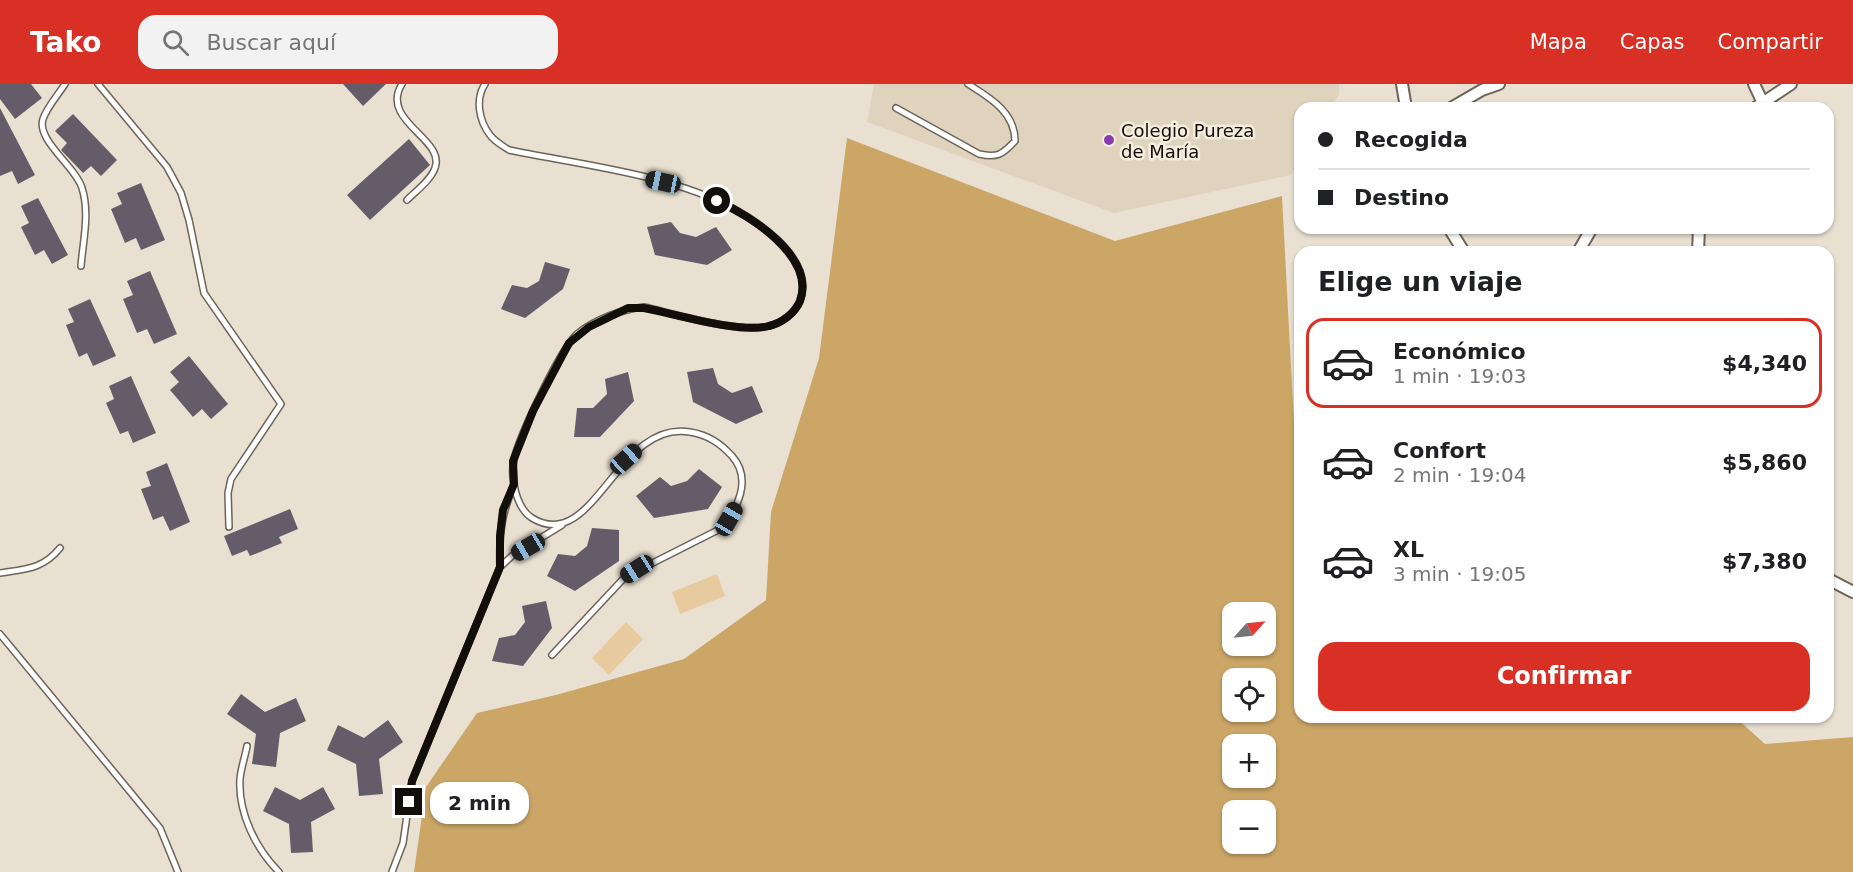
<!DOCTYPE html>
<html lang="es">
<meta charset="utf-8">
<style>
:root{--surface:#fff;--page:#f2f2f2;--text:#202124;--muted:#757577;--line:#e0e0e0;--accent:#d93025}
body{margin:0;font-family:"DejaVu Sans",sans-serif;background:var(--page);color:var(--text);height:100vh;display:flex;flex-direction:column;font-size:22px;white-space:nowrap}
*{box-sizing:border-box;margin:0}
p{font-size:20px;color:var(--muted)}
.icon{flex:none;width:33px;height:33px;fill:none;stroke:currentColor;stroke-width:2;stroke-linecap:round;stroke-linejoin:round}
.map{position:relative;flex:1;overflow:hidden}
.details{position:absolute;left:1294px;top:162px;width:540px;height:477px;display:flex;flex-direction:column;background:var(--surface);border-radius:18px;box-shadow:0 2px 4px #0004}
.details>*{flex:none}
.guide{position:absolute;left:1294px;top:18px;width:540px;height:132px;border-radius:18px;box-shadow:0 2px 4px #0004;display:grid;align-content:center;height:132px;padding:0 24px;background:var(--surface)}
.needle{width:39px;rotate:63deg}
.buttons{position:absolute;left:1222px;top:518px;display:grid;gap:12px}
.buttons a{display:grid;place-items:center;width:54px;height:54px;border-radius:12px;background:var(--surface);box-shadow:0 2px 4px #0004;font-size:30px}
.end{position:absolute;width:27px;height:27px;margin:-14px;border:8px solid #120f0a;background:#fff;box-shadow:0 0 0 3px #fff}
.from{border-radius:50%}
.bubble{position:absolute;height:42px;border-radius:18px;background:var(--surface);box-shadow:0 2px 4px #0004;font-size:20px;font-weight:600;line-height:42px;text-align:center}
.car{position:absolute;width:18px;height:36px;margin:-18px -9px;border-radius:8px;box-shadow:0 0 4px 2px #0007;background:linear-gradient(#222 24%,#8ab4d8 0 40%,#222 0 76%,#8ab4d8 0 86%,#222 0)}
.guide b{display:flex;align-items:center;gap:21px;height:57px;font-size:22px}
.guide b+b{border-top:2px solid var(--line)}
.guide i{width:15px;height:15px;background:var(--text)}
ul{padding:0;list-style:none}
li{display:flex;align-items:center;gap:18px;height:90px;margin:0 12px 9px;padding:0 12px;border:3px solid transparent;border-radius:18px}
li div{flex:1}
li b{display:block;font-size:22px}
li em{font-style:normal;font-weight:600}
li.current{border-color:var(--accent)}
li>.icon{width:54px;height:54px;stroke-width:1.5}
h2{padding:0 24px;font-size:27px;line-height:72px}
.cta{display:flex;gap:12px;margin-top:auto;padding:12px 24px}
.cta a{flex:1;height:69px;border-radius:18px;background:var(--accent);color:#fff;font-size:24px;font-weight:600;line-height:69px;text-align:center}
header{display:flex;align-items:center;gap:36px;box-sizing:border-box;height:84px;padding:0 30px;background:var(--accent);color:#fff}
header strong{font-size:28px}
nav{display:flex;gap:33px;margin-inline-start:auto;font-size:21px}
.search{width:420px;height:54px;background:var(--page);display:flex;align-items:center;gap:15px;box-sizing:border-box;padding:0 21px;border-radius:18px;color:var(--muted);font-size:22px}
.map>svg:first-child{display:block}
</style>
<header>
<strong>Tako</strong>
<div class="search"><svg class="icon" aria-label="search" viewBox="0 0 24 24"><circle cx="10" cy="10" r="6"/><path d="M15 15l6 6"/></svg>Buscar aquí</div>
<nav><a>Mapa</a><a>Capas</a><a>Compartir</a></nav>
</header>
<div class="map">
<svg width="1853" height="788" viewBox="0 0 1853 788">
<rect width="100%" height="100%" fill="#e9e0d2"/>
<path fill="#e0d3be" d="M874 0H1339V10L1331 24H1300V75L1291 91 1114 129 867 38Z"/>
<path fill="#e7cb9e" d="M717 490 725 512 680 530 672 508Z
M626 538 643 555 609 591 592 574Z"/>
<path fill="#cba666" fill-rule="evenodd" d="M847 54 1115 157 1282 112 1295 359 1300 358V633H1735L1765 660 1853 653V788H414L426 703 477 629 556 611 684 575 766 516 771 428 819 274ZM1233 528H1266V561H1233ZM1233 594H1266V627H1233ZM1233 660H1266V693H1233ZM1233 726H1266V759H1233Z"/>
<path fill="#645d69" d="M0 0H31L42 14 15 35 0 15Z
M343 0H386L363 22Z
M0 24 35 91 18 100 12 87 0 92Z
M73 30 117 76 101 92 91 82 83 89 61 66 67 59 55 47Z
M409 55 430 81 370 136 347 111Z
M141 99 165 156 141 166 136 154 125 159 111 125 122 120 117 109Z
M38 114 68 171 52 180 44 166 35 171 21 143 29 139 21 122Z
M671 138 680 149 696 153 716 143 732 166 707 181 655 171 647 143Z
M545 178 570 185 563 205 525 234 501 225 512 201 527 204 539 197Z
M150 187 177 250 154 260 147 245 137 249 123 215 133 211 127 197Z
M90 215 116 272 93 282 87 269 79 273 66 241 74 238 68 225Z
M189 272 228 320 211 335 202 325 193 333 170 306 179 298 170 288Z
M713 284 718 300 732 309 752 302 763 328 736 340 693 318 687 288Z
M628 288 634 317 600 353H574L577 324H593L607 310 605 295Z
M131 292 156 349 133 359 128 347 120 350 106 319 114 315 109 302Z
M167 379 190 438 170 447 163 432 153 436 141 405 151 402 146 388Z
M699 385 722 403 708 425 654 434 636 412 660 393 671 402 687 397Z
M290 425 298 445 279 453 282 459 250 472 247 466 232 472 224 452Z
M592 444 619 446V477L575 507 547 492 558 470 575 472 587 462Z
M546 517 552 544 523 582 492 577 499 554 515 551 525 538 522 522Z
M241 610 265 628 296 614 306 637 280 649 276 683 252 680 256 650 227 630Z
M388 636 403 658 379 675 383 710 359 712 356 680 327 666 338 641 364 654Z
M275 703 300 716 323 703 335 725 311 738 313 768 291 769 289 740 263 727Z"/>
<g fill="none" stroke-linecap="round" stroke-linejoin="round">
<defs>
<path id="service" d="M65 0C58 11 47 23 43 35 36 56 76 83 82 104 90 129 83 157 81 182
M98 0 167 83 181 109 189 136 204 209 281 320 231 395 228 409 229 443
M402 0C379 37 446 55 435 84 431 96 416 107 407 116
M485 0C475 15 479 37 490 51 494 57 503 62 509 66 577 80 674 91 734 125 763 141 815 177 800 217 795 229 782 239 769 242 740 250 675 230 644 223 622 225 594 236 577 250 560 266 519 352 514 376 510 393 516 424 532 434 594 472 617 335 690 348 708 351 720 359 732 372 753 396 737 426 720 445L625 493 552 571
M896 24 979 70C997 74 1002 71 1015 57 1015 28 990 14 968 0
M500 483C499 449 501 432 514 400
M0 489C26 485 43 485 60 464
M0 550 160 744 178 788
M247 662C245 673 241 684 240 695 238 729 256 765 279 788
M392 788 403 759 412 697 500 483 513 471 562 441"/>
<path id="minor" d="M1402 0 1406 24
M1754 0 1762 17
M1451 24 1482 6 1499 0
M1755 24 1791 0
M1449 144 1464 168
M1578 168 1592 144
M1698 168 1699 144
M1828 495 1853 508"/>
</defs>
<use href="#service" stroke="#6c6458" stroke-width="8"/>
<use href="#minor" stroke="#6c6458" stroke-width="14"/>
<use href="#service" stroke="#fff" stroke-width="5"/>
<use href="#minor" stroke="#fff" stroke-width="10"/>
</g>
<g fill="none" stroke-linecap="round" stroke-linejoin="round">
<path stroke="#120f0a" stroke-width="8" d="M409 718 412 697 500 483V452L503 426 514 400 513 377 533 327 569 259 589 243 628 224H644C676 230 740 250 769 242 782 239 795 229 800 217 816 173 750 131 717 117"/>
</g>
<circle fill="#863cae" stroke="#f6eddf" stroke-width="2" cx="1109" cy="56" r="6"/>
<g text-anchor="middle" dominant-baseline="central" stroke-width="5" stroke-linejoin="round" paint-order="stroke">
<g font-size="18" fill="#120f0a" stroke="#f6eddf" text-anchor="start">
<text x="1121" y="46">Colegio Pureza<tspan x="1121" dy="21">de María</tspan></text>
</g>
</g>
</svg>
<div class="buttons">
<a><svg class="needle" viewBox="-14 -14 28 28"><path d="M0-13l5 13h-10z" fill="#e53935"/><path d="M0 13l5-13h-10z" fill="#757577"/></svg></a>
<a><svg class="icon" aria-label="locate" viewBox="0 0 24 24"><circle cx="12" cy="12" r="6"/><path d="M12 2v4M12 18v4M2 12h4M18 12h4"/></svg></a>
<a>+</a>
<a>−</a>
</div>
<i class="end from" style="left:717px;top:117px"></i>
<i class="end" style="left:409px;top:718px"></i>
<div class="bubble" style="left:430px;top:698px;width:99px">2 min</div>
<i class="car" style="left:663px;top:98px;rotate:282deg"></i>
<i class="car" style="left:626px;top:375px;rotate:48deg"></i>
<i class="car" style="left:729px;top:435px;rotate:30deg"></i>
<i class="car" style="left:528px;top:463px;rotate:240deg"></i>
<i class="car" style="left:637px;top:485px;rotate:238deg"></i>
<div class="guide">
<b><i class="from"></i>Recogida</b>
<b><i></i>Destino</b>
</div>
<section class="details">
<h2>Elige un viaje</h2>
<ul>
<li class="current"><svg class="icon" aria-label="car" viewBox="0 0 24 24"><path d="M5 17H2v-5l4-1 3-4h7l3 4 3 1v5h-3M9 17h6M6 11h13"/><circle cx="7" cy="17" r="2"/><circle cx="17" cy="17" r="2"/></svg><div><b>Económico</b><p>1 min · 19:03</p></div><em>$4,340</em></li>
<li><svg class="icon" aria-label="car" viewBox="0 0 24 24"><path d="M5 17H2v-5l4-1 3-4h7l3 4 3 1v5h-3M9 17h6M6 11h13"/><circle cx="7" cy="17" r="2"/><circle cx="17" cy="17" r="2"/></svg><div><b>Confort</b><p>2 min · 19:04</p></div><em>$5,860</em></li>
<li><svg class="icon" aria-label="car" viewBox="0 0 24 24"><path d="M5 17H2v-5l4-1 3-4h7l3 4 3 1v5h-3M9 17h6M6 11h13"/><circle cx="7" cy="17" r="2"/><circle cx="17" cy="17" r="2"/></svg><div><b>XL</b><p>3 min · 19:05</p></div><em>$7,380</em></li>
</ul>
<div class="cta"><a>Confirmar</a></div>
</section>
</div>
